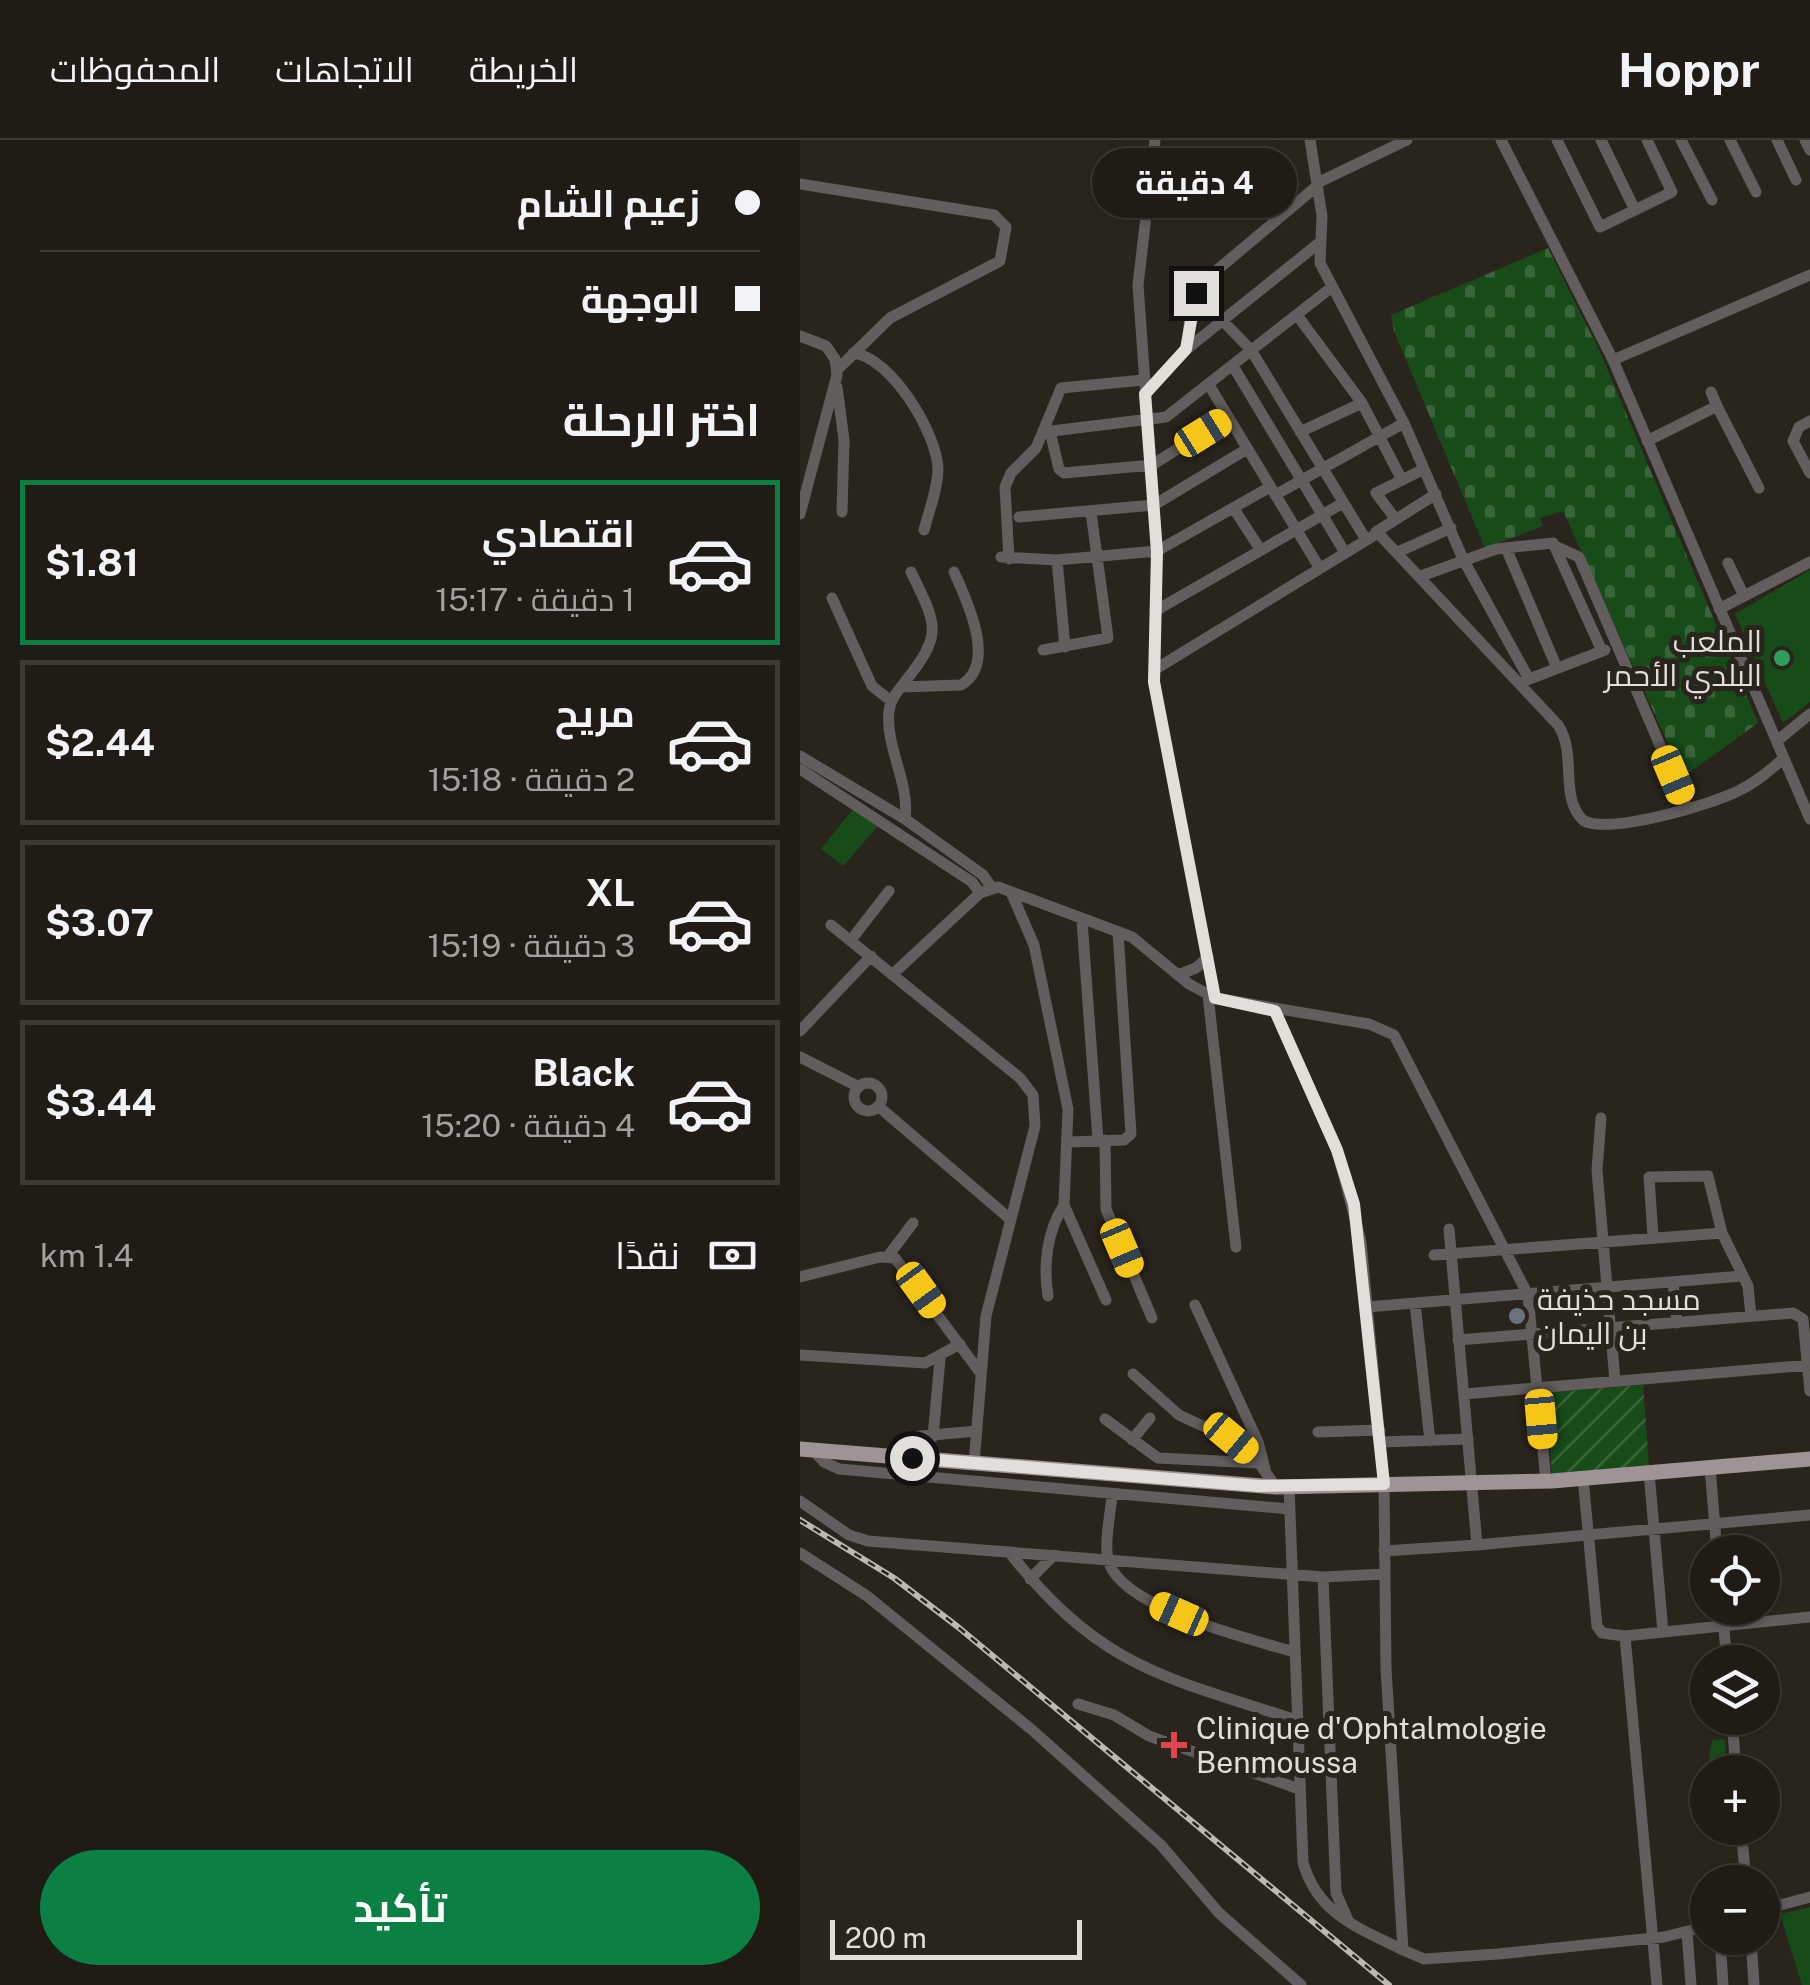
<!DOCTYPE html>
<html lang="ar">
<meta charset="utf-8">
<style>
:root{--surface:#201c15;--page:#2d2922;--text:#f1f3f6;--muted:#a2a1a0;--line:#3d3a34;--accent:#0b8043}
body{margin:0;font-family:"Public Sans",Cairo,sans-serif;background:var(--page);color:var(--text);direction:rtl;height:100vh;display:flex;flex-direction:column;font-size:38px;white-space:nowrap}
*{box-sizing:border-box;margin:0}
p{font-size:32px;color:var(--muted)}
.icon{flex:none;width:55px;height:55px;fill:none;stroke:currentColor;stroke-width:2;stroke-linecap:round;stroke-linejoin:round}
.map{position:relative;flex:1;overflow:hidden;direction:ltr}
.panel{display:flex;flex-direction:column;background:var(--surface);width:800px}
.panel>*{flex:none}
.hud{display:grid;align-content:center;height:220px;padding:0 40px;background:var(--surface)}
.fabs{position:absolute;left:890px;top:1395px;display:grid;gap:20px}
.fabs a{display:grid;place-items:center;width:90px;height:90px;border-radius:50%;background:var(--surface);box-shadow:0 2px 8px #0004,0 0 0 2px var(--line);font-size:50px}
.scale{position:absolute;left:30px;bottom:25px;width:252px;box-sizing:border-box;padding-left:10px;border:5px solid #e2ded9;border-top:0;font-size:28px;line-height:35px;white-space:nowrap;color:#e2ded9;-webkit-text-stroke:8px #2a251c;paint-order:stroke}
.end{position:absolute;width:45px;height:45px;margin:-22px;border:12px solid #e2ded9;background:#111;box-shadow:0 0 0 5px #111}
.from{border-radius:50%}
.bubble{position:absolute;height:70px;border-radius:35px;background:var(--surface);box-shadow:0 2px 8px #0004,0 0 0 2px var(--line);font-size:32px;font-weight:700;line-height:70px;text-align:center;direction:rtl}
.car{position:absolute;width:30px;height:60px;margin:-30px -15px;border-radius:12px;box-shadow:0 0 8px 2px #0007;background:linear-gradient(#f5c518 24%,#345 0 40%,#f5c518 0 76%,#345 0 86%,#f5c518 0)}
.hud b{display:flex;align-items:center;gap:35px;height:95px;font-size:38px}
.hud b+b{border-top:2px solid var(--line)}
.hud i{width:25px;height:25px;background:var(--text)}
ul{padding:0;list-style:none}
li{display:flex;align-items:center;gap:30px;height:165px;margin:0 20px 15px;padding:0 20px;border:5px solid var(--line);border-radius:0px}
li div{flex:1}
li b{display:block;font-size:38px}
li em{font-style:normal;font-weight:700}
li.current{border-color:var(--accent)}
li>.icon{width:90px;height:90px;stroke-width:1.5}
h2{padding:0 40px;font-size:45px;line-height:120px}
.pay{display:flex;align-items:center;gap:25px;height:110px;padding:0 40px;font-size:38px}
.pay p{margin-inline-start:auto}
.action{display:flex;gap:20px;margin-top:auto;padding:20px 40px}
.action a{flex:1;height:115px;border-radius:60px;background:var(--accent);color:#fff;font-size:40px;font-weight:700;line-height:115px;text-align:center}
header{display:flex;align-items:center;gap:60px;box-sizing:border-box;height:140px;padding:0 50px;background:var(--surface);border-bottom:2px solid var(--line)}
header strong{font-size:48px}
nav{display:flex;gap:55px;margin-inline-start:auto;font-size:35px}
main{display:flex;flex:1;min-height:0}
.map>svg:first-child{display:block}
</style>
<header>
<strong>Hoppr</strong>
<nav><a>الخريطة</a><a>الاتجاهات</a><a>المحفوظات</a></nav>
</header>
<main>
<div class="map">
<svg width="1010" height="1845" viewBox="0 0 1010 1845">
<defs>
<pattern id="cemetery-stones" width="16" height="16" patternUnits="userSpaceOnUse" patternTransform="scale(2.5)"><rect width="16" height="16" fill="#174c18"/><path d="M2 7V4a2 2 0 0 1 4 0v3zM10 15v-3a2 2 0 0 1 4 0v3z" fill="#386539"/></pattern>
<pattern id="garden-furrows" width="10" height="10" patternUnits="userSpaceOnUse" patternTransform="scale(2.5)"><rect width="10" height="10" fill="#174c18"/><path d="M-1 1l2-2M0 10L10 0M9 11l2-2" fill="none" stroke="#386539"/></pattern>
</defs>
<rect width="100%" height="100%" fill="#2a251c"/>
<path fill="url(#cemetery-stones)" d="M748 108 800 212 958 583 883 637 763 371 740 378 743 386 685 408 594 191 591 175Z"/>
<path fill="url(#garden-furrows)" d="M843 1245 849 1326 752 1334 746 1253Z"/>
<path fill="#174c18" d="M1010 430V562L983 583 935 474Z
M53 669 78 686 43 726 21 709Z
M925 1599 927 1631 907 1632 912 1600Z
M1010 1767V1845H1002L980 1774Z"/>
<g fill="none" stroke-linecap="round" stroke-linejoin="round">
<path stroke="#635d5e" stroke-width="11" d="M355 0 338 145 357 411 354 542 415 858
M510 0 522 76 520 123 604 283 663 419 729 539
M701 0 813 220 1010 679
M757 0 800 87 872 52 847 0
M801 0 835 70
M881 0 912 60
M930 0 956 52
M977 0 996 40
M1005 0 1010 10
M517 43 607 0
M0 44 194 75 206 87 200 121 90 178 37 230
M497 175 562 263 602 340
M422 180 451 210 565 398
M0 196 26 206 35 219 37 235 0 374
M387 209 391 163 404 141 517 46
M53 213C91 217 136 292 138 328 138 348 129 371 124 390
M813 220 1010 135
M433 226 544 411
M409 245 519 427
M37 247 44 300 42 372
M911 252 917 266
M345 254 387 209 519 103
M1010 281 999 287 993 301 1010 333
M250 291 259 329 264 333 352 325 428 277
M244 292 366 277 532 147
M500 292 562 263
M847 301 917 266 959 348
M475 355 604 283
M434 369 460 409
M219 377 354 365 447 309
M594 377 576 353 624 329
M576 392 636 354
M757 407 779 417 887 668
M706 408 757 528
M598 412 651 388
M201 417 257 420 357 411 470 347
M209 419 205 347 211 333 236 308 261 248 343 240
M257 420 265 507
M928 423 944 456
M621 436 696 409 753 403 802 511
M32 458 72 546 91 561
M919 469 1010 422
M355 471 543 363
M243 510 308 498 291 372
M354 530 578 393 758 585C778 615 758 657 784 681 811 694 910 665 938 651 955 643 969 631 983 619
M724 541 805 510
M101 547 161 545C198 524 166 459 154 432
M977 601 1010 574
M0 616 105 679 183 735 192 748
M0 629 172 742 180 753
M105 679C110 642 85 607 89 571 90 560 97 552 104 543 143 494 138 487 111 432
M211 752 234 805 268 969 264 1065 306 1160
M282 781 298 1000
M31 785 220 938 233 955 235 986 186 1176 174 1324
M51 800 89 751
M94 833 180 753 198 747 332 797 389 844 415 858 569 884 594 895 728 1155 746 1341
M378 835 396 828 408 817
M408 855 436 1107
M475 871 537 1010 561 1102 584 1343 586 1528 603 1810 624 1819 698 1814 864 1797 908 1786
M0 891 71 816
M0 917 59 947
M54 957a14 14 0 1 1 28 0a14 14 0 1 1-28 0Z
M78 966 210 1079
M801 978 797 1030 815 1241
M305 1000 306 1069 352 1178
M269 1002 324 1000 331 994 318 792
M853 1097 849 1037 908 1036 922 1093 948 1146 951 1176
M634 1115 922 1093
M88 1116 113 1083
M0 1137 80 1117 95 1118 179 1231
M873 1142 877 1183
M248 1156C243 1125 247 1091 264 1065
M615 1163 630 1301
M395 1165 458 1302 465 1329
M567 1167 942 1136
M658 1200 993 1173 1003 1179 1010 1251
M0 1215 125 1223 160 1204
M333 1234 379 1275 431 1299 459 1323 476 1347
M664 1254 1010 1225
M305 1279 358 1318 459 1323
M518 1292 580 1290
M111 1297 176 1291
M133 1297 140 1219
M332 1300 350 1278
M581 1302 668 1299
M13 1310 24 1322 39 1329 489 1369
M910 1327 917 1412
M849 1332 863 1492
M783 1338 797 1486 802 1493 825 1496 1010 1477
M489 1346 503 1722C517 1774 559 1788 603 1810
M312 1354C311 1373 303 1405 309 1423 325 1469 451 1499 494 1512
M0 1361 49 1395 68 1401 523 1437 585 1434
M677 1405 1010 1375
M584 1411 677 1405 649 1089
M209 1412C301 1528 362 1536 496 1580
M0 1413 67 1456 231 1589 361 1705 419 1773 501 1845
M523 1437 536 1753 548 1780
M230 1439 254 1415
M922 1468 927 1522
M825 1496 857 1845
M278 1564 314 1575 349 1596 499 1649
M932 1578 936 1632
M941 1688 946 1742
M962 1770 1010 1757
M887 1792 891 1845
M920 1798 923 1845
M951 1798 954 1845"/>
<path stroke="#9f9395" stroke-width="15" d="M0 1309 476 1347 752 1341 1010 1319"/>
<defs>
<path id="rail" d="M0 1380 94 1438 158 1487 589 1845"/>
</defs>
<use href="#rail" stroke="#bcb8b2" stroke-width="6"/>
<use href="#rail" stroke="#2a251c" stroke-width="2.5" stroke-dasharray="8" stroke-linecap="butt"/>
</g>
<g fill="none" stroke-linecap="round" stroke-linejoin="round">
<path stroke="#e2ded9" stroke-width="12" d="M112 1318 459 1346 584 1344 554 1064 537 1010 475 871 415 858 354 542 357 412 345 254 386 209 396 153"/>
</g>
<circle fill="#2e9e5b" stroke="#2a251c" stroke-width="4" cx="982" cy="518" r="10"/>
<circle fill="#6b7280" stroke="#2a251c" stroke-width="4" cx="717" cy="1176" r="10"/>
<path fill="#e0444e" stroke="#2a251c" stroke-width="4" d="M369 1590h10v10h10v10h-10v10h-10v-10h-10v-10h10z"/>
<g text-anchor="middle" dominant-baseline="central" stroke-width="10" stroke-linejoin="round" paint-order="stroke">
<g font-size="30" fill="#e2ded9" stroke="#2a251c" text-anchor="start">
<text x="962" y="501" text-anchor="end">الملعب<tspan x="962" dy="34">البلدي الأحمر</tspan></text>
<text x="737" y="1159">مسجد حذيفة<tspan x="737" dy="34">بن اليمان</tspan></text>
<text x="396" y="1588">Clinique d'Ophtalmologie<tspan x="396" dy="34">Benmoussa</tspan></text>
</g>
</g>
</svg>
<div class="fabs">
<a><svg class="icon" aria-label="locate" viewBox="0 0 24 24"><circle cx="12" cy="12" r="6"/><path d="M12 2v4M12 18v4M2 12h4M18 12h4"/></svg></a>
<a><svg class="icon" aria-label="layers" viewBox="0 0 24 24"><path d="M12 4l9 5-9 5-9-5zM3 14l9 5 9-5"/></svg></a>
<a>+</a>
<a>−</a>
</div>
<div class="scale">200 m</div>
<i class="end from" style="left:112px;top:1318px"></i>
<i class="end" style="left:396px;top:153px"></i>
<div class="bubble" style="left:292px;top:8px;width:205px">4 دقيقة</div>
<i class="car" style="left:403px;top:293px;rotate:58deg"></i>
<i class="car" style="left:873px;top:635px;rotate:157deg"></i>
<i class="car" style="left:322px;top:1108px;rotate:157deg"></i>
<i class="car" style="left:121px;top:1150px;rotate:144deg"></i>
<i class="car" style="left:741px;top:1279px;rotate:175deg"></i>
<i class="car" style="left:431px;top:1298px;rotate:130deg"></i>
<i class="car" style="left:379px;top:1474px;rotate:294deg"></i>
</div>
<section class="panel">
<div class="hud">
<b><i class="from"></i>زعيم الشام</b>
<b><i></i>الوجهة</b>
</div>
<h2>اختر الرحلة</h2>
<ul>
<li class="current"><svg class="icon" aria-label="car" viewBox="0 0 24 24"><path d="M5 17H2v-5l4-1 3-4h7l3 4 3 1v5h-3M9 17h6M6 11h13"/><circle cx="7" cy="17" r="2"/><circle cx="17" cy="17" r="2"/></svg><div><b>اقتصادي</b><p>1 دقيقة · 15:17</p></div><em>$1.81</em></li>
<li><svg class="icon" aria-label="car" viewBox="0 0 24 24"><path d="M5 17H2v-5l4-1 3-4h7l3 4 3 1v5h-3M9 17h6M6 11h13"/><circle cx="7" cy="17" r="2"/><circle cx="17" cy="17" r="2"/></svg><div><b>مريح</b><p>2 دقيقة · 15:18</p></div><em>$2.44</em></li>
<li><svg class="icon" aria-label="car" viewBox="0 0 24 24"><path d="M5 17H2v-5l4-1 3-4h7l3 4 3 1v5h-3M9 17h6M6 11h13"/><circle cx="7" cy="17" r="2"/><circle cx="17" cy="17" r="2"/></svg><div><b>XL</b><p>3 دقيقة · 15:19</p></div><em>$3.07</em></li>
<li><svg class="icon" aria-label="car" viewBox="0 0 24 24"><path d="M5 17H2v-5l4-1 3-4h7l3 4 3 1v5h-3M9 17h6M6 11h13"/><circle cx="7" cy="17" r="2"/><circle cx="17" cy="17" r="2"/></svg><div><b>Black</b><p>4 دقيقة · 15:20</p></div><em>$3.44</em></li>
</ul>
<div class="pay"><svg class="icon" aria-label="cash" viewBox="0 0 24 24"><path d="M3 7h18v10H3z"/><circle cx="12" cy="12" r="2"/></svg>نقدًا<p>1.4 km</p></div>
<div class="action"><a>تأكيد</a></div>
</section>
</main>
